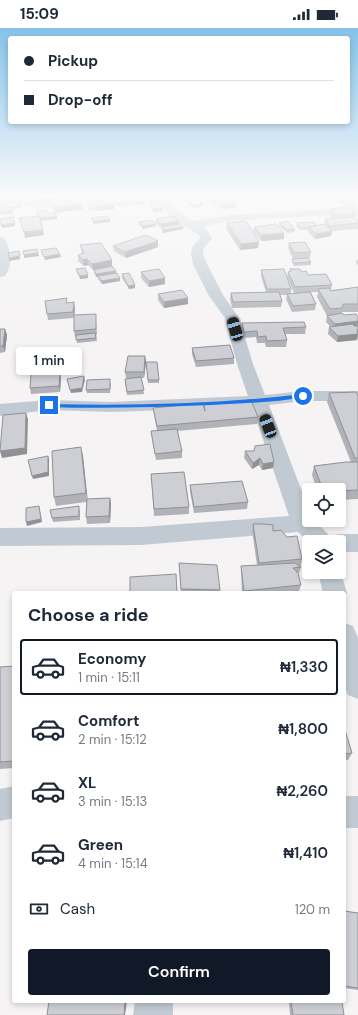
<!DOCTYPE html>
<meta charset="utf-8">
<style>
:root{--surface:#fff;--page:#f6f6f7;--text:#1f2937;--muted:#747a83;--line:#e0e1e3;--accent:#111827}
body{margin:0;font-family:"DM Sans",sans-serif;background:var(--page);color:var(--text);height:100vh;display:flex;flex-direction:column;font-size:15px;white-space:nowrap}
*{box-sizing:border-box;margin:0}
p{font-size:13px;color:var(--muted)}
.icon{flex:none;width:22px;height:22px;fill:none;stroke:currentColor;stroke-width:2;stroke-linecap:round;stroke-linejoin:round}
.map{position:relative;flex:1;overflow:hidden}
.details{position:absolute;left:12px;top:563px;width:334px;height:412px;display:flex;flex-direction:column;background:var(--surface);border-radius:4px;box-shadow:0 2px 6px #0003}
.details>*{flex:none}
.banner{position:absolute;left:8px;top:8px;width:342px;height:88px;border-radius:4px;box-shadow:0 2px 6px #0003;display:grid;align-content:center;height:88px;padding:0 16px;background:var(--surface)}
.fabs{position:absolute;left:302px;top:455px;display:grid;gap:8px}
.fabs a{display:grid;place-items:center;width:44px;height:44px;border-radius:4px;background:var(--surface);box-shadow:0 2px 6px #0003;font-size:20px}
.end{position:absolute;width:18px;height:18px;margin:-9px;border:5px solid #1a73e8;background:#fff;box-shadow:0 0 0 2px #fff}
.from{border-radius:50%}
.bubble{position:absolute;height:28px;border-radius:4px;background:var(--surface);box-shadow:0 2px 6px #0003;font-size:13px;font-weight:600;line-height:28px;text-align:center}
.car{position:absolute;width:12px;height:24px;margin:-12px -6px;border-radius:5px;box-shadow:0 0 3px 1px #0007;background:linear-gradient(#222 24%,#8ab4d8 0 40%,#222 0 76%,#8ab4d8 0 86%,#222 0)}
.banner b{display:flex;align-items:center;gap:14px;height:38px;font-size:15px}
.banner b+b{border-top:1px solid var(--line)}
.banner i{width:10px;height:10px;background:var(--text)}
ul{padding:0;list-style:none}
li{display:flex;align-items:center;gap:12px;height:56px;margin:0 8px 6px;padding:0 8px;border:2px solid transparent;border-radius:4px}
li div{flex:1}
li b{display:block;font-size:15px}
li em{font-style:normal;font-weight:600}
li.selected{border-color:var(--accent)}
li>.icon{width:36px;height:36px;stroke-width:1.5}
h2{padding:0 16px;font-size:18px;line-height:48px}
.pay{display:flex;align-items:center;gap:10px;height:44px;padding:0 16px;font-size:15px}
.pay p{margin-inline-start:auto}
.action{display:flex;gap:8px;margin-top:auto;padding:8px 16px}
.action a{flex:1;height:46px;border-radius:4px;background:var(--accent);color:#fff;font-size:16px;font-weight:600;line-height:46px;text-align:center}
.status{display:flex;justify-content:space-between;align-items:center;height:28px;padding:0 20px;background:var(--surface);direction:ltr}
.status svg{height:11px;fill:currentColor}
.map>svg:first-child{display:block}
</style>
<div class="status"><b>15:09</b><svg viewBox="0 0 49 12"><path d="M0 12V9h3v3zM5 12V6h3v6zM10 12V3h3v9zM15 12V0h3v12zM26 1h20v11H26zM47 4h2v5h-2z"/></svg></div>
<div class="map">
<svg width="358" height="987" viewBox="0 0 358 987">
<rect width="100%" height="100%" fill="#f5f3f3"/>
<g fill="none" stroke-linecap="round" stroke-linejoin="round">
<path fill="#c1cad2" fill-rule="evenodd" d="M81 167H115L110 170 81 173 44 180 0 177V171H3L44 174Z
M153 167H163L179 185 194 193 230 187 346 180 341 175 320 169 319 167C337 167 344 166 358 180L357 188 352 186 230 193 204 198 212 210 204 220 203 226 207 236 223 267 239 290 253 336 265 367 303 363H358V373H303L269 377 309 482V492H314L331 509 339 506H358V524H339V514L309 515 298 504 141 517 0 518V500L141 499 289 488 252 379 111 384 49 382 0 388V376L49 372 111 374 248 368 237 336 225 290 209 268 193 236 191 226 192 220 200 210 199 207 171 190Z
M0 209 4 210C12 222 13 236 5 248L0 249Z
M339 538 347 565 344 571V565H323L318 544H339Z
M344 595 353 598 358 610V671L348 667 344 657Z
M14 758V790L0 793V761Z
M344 768H358V800H344Z
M135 973H173V987H133Z"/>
</g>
<path fill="#b0b2b7" d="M37 167H47V168L53 172 82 176 83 181 55 185 51 177 50 173 36 175 34 169H38Z
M126 167H139L141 170 144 176 133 177Z
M208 167H225L236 179 222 181 207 171Z
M111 169 129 177 118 178 114 174 115 181 96 183H89L88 181 87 175H91L90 173 112 171Z
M185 171 203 176 202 178 193 180 185 173Z
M150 173 163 183 154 184 149 178V175H150Z
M20 174 21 177 18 181H13V185L7 186V187H0V179H2L1 178Z
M330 181 356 186 355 190 356 192 358 191V201L332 203 331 208 315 211 308 204V202H300L296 198 297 195 316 198 324 196 325 191H332L329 186Z
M156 191 179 196 183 199V201L163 205 162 201 156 196Z
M139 194 156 196V198L143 201 139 197Z
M227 195 258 220 240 222 226 201Z
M279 195 295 201 294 204 287 205 278 197Z
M254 199 284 211 261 213 253 204Z
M289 215 311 224 310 230H308L311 234V237L294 238 292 234V231H293L288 220Z
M80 217 112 238 116 243V245L120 250V253L102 256 98 251V249H96L94 245V242L99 241 93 242 88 237 84 238 78 233V227L82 226Z
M113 218 158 219 126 230 114 223Z
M357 232H358V237L356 235Z
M76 241 88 250 80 251 77 244Z
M290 241 302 244 308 247 332 257 331 262 358 259V284H342L341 285 344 287 358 289V309L357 312 337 314 328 306 329 299H331L326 294 327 288 317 269 318 264H311L316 276 315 282 292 284 286 271 287 267H280L282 273 281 279 232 280 230 271 231 265 266 264 261 248V242L291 261V265H294L287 249 288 244H290Z
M141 244 165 256 149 259 141 250Z
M122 246 135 257V260L129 261 122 250Z
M158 266 188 276 164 280 158 272Z
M45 273 67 275 75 281 74 287 96 292 97 307H96L97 313 77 315 76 309H75L74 303V290L48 292Z
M242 295 306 299 305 306H285L287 312 286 319H266L265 315H257L256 309 243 310 241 302Z
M0 301H5L7 307 5 324 0 325Z
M192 320 234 330V336L196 339 192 326Z
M145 328 146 334 144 350H141L144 366 127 367 125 354 134 350H126L125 344Z
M146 334 159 352V355H148Z
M61 351 60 364 31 366 30 360Z
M111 355 110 365H87L86 362Z
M329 365 358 368V471L339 472V462H317L312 447 314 438 351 434 327 374Z
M204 376 258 389 257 396 177 403 182 423V430L156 432 152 410 151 403H157L154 386 153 380H204Z
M245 423 274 434 273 440 262 442 259 437 252 441 244 430Z
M83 428 87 471 110 470 111 476 110 495 87 496 86 489V474L56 478 54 469Z
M151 446 189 479V486L154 488Z
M190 457 248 474 247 481 194 485 190 463Z
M50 482H80V492L53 494Z
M253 496 273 503 302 531 301 537 299 538 301 539 299 545H297L301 557 299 563 280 565H242L241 544V538L257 537 252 502Z
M179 535 220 562V565H181Z
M14 638V740L0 741V639Z
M344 699 352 725 348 732H344Z
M344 883 358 885V962L344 960Z
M289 974H291L344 987H290Z"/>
<path fill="#909195" d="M104 168V171L93 172 92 170Z
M52 170 53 172 36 175 35 172Z
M144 173V176L133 177 132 175Z
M20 174 21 177 18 181 17 179Z
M129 174V177L118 178V176Z
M236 174V179L222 181 223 176Z
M82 176 83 181 55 185 54 179Z
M115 176V181L96 183 95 178Z
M203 176 202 178 193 180 194 177Z
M13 179V185L7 186V183Z
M163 180V183L154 184 153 181Z
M57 188V191L40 193 39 190Z
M110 191V194L93 196V193Z
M179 193V198L162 199V196Z
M15 195V198L2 200 1 197Z
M156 196V198L143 201V198Z
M183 199V201L163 205V202Z
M43 202 44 207 25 210 24 204Z
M332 203 331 208 315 211 316 206Z
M284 205V211L261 213 262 207Z
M158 213V219L126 230 125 224Z
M259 214 258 220 240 222 241 216Z
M19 223 20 231 9 233V230Z
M38 225 39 228 24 230V227Z
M60 226 61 229 45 232 44 229Z
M87 231 88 237 84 238 83 232Z
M112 232V238L93 242 92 236Z
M116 243V246L98 248V249H96V246Z
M88 247V250L80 251V248Z
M120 250V253L102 256 101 253Z
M165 250V256L149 259V253Z
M135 257V260L129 261 128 258Z
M188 270V276L164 280V274Z
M74 274 75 281 74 290 73 284Z
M358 293V299L334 302 335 296Z
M5 301 7 307 5 324 3 318Z
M358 302 357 312 337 314 338 308Z
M145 328 146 334 144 350V344Z
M60 344 61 351 60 364 59 358Z
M84 348 85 352 82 364 71 365 70 362Z
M26 385 28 391 27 426 2 430 0 423Z
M81 419 83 428 88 474 86 465Z
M48 428 49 431V448L33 451 32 448Z
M260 430 259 437 252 441 253 435Z
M274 434 273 440 262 442 263 436Z
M110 470 111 476 110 495 109 488Z
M39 478 42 494 27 498 26 494Z
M125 973H127L125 987H124Z"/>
<path fill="#cdcfd5" stroke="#909195" d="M51 167 52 170 35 172 34 169Z
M91 167H103L104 168 92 170Z
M128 167H139L141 170 135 171 142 170 144 173 132 175Z
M209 167H225L236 174 223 176Z
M123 168 129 174 118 176 111 169Z
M78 169 82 176 54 179 50 172Z
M194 169 203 176 194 177 185 171Z
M113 171 115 176 95 178H88L87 175H92L90 173Z
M150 173H159L163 180 153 181 149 175H152Z
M5 174H20L17 179 1 178Z
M0 179H13V182L7 183V184H0Z
M350 179 356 186 335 187 330 181Z
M47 182 48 185H55L57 188 40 190 37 186 38 183Z
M39 188 43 202 24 204 19 190Z
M107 188 110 191 93 193 91 190Z
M174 188 179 193 162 196 156 191Z
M13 189 15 195 1 197 0 191Z
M354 189 358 193V195L330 198 325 191Z
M152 192 156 196 143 198 139 194Z
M246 193 259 214 241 216 227 195Z
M288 193 295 201 287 202 279 195Z
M314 194 316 198 309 199 301 200 297 195Z
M180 196 183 199 163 202 162 199Z
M276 196 284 205 262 207 254 199Z
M325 196 332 203 316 206 309 199Z
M146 207 158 213 125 224 113 218Z
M305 214 311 224 294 225 289 215Z
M101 215 112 232 92 236 87 231 83 232 78 227 84 225 80 217Z
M56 220 60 226 44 229 41 222Z
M37 221 38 225 24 227 23 223Z
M19 223 20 228 9 230 8 225Z
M308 230 311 234 294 235 292 231Z
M112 238 116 243 96 246 94 242Z
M85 240 88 247 80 248 76 241Z
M159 241 165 250 149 253 141 244Z
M284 241 291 261H267L261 242Z
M290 241H300L302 244 306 243 308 247 326 246 332 257 295 259 288 244 291 243Z
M117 245 120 250 101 253 98 248Z
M129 245 135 257 128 258 122 246Z
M358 259V276H343L342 280 330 281 318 261 329 260 331 263Z
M182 262 188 270 164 274 158 266Z
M279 264 282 273 233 274 231 265Z
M310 264 316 276 293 278 287 266Z
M67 270 66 275 74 274 73 284 47 286 45 273Z
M342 285 344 287 356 286 358 289V293L335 296 327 288Z
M96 286V301L74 303V287Z
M304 294 306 299 283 300 287 312 267 313 266 308 258 309 257 303 244 304 242 295Z
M353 296 354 298H358V302H357L358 306 338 308 329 299Z
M0 301H5L3 318H0Z
M95 305 96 310 76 312V307Z
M230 317 234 330 196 333 192 320Z
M128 328H145L144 344H125Z
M146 334H157L159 352H148Z
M60 344 59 358 30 360 31 346Z
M84 348 82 360 70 362 67 351Z
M141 349 144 362 127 364 125 351Z
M110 351V361L86 362 87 352Z
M356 364 358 368V430H355L329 365Z
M251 372 258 389 157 398 153 380 203 375 205 383 204 376Z
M26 385 25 420 0 423 3 387Z
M177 401 182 423 155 426 151 403Z
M270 416 274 434 263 436 260 430 253 435 245 423H254L255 418Z
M81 419 86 465 54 469 52 423Z
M48 428V444L32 448 28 432Z
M346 434H358V462L339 463V462H323L314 438Z
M184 444 189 479 154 481 151 446Z
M242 453 248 474 194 479 190 457Z
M110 470 109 488 86 489 87 471Z
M39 478 41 491 26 494V480Z
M79 478V488L52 490 50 482Z
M253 496H264L273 497V503L281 502 287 509 297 508 302 531 259 535Z
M179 535 217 537 220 562 181 561Z
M295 535 301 539 293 540 298 545 301 557 244 563 241 538Z
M176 546 177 565H130V549Z
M14 638V733L0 734V639Z
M344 699 352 725 344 726Z
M344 883 358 885V960L344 958Z
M49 973H125L124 987H47Z
M291 974H342L344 987H293Z"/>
<linearGradient id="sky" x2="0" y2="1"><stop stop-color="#85c3ea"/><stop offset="0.55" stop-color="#fafafa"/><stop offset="1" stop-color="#fafafa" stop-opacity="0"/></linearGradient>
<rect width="358" height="305" fill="url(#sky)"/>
<path fill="#1a73e8" d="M303 366 305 368 304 369C274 375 242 375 211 377 157 379 103 381 49 379L47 377 49 376C134 378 219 376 303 366Z"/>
</svg>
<div class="fabs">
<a><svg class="icon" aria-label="locate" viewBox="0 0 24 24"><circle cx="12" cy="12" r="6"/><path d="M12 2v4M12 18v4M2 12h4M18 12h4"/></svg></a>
<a><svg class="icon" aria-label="layers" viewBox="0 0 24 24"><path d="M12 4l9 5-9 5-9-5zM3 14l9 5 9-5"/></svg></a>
</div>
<i class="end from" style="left:303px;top:368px"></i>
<i class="end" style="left:49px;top:377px"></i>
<div class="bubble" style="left:16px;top:319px;width:66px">1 min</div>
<i class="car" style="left:235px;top:301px;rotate:344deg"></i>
<i class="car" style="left:268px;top:398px;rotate:339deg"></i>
<div class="banner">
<b><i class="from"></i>Pickup</b>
<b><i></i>Drop-off</b>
</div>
<section class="details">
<h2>Choose a ride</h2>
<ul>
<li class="selected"><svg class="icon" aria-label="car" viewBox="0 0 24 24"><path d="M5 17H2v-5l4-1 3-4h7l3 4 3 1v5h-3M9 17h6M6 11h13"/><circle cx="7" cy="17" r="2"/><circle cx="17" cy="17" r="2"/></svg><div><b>Economy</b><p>1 min · 15:11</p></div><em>₦1,330</em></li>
<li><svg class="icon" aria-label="car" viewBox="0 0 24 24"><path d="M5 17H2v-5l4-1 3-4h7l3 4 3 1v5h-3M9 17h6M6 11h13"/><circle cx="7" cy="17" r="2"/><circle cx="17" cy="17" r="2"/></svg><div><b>Comfort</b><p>2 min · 15:12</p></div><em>₦1,800</em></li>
<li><svg class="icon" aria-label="car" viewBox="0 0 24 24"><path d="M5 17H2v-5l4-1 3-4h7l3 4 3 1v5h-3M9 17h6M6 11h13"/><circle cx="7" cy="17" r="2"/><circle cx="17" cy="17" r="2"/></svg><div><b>XL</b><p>3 min · 15:13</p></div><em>₦2,260</em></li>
<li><svg class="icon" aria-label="car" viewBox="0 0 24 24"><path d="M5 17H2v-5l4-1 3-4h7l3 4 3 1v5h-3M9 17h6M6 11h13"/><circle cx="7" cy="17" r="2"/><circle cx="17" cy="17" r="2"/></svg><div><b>Green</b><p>4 min · 15:14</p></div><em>₦1,410</em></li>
</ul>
<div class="pay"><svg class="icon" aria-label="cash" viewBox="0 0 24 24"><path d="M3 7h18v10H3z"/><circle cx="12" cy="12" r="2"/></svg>Cash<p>120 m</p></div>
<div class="action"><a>Confirm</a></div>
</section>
</div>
